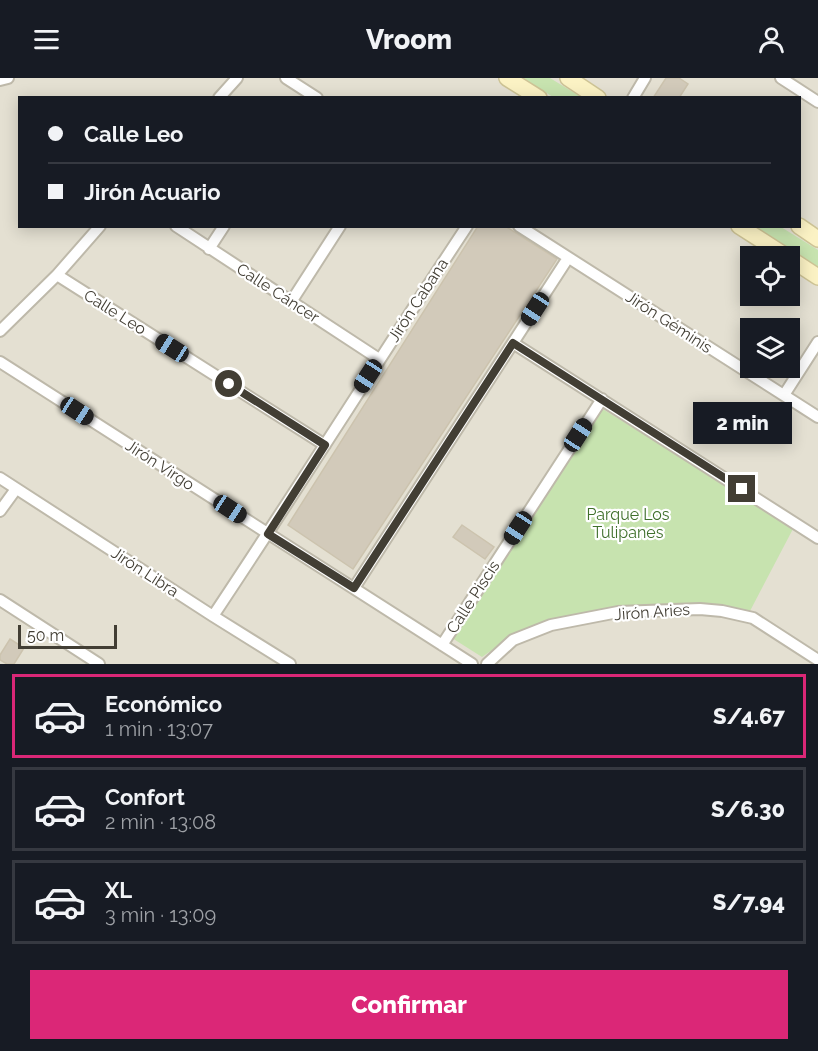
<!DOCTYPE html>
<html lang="es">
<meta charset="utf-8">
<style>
:root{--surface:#171b24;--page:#242831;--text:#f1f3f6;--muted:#9ea1a6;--line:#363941;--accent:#db2777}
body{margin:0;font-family:Raleway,sans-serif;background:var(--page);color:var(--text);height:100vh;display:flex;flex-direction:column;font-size:22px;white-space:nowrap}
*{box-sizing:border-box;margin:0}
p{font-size:20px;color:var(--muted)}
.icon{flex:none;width:33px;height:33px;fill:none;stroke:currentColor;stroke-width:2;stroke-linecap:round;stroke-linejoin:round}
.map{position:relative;height:586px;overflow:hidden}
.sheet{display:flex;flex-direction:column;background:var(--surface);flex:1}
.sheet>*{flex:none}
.guide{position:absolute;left:18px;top:18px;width:783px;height:132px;border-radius:0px;box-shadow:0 3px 15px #0003;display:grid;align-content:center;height:132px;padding:0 30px;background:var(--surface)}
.fabs{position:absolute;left:740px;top:168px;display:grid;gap:12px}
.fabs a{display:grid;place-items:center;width:60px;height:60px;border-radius:0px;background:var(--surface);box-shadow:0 3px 15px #0003;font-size:30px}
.scale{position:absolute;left:18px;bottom:15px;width:99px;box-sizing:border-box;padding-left:6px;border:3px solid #423e34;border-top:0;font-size:16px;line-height:21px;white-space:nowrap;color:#423e34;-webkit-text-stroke:4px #fff;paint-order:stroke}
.end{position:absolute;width:27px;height:27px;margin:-14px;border:8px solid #423e34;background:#fff;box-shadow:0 0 0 3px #fff}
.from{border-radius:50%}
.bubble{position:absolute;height:42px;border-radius:0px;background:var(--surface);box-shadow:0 3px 15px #0003;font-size:20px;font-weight:800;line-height:42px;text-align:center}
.car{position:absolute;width:18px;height:36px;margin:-18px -9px;border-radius:8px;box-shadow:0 0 4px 2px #0007;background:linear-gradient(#222 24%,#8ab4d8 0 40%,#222 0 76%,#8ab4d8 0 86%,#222 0)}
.guide b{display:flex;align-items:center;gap:21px;height:57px;font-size:22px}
.guide b+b{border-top:2px solid var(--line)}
.guide i{width:15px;height:15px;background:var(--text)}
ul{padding:10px 0 0;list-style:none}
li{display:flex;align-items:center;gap:18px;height:84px;margin:0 12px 9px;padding:0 18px;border:3px solid var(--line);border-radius:0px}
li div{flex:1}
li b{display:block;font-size:22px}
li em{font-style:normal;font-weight:800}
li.selected{border-color:var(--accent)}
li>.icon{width:54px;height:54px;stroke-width:1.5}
.primary-button{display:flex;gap:12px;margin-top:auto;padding:12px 30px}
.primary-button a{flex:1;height:69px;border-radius:0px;background:var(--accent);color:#fff;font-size:24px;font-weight:800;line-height:69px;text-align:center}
header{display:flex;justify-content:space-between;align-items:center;height:78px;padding:0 30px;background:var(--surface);font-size:27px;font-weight:800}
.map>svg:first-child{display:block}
</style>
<header><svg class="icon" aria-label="menu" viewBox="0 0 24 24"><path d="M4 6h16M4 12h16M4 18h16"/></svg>Vroom<svg class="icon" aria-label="person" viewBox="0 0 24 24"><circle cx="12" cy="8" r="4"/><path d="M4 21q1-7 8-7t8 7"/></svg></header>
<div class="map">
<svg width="818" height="586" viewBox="0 0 818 586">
<rect width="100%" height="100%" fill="#f1eee4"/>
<path fill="#e4e0d2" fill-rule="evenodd" d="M0 0H818V586H0ZM20 20H800V148H20ZM750 178H789V218H750ZM750 250H789V290H750Z"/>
<path fill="#c7e3af" d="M523 0H550L581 19H553Z
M753 149H781L818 172V191Z
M601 330 794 449 750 533 705 529 634 530 508 561 482 579 452 560Z"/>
<path fill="#d2caba" stroke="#ccc3ae" stroke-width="1.5" d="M666 0H679L688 6 679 20H653Z
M478 148H505L557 181 353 491 288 447Z
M462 447 494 469 485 481 453 459Z
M10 561 24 570 14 586H7L0 582V577Z"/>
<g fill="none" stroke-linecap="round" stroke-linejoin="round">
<defs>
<path id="street" d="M286 0 317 20
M781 0 818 24
M0 2 8 0
M219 20 237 0
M633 20 645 0
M176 148 379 281
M519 148 818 339
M209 171 224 148
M57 197 325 367
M291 224 340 148
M0 253 57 197 100 148
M513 265 818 460
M0 284 472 586
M784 317 818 264
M0 400 213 538 290 586
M0 433 16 411
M354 510 568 180
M0 522 99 586
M213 538C299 409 381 278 467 148
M442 567 602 321
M487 586 513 562 551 547 618 534 700 531 722 533 753 540 818 582"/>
<path id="secondary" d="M507 0 539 20
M568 0 598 20
M739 148 786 178
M799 148 818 161
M789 180 818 199"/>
</defs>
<use href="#street" stroke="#beb9aa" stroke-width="14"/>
<use href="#secondary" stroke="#cec496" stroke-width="18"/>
<use href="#street" stroke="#fff" stroke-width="10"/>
<use href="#secondary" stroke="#fbf2c4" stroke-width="15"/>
</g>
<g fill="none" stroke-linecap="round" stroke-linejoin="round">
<path stroke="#423e34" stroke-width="8" d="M229 306 325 367 268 456 354 510 513 265 742 411"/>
</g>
<g text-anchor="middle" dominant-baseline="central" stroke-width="4.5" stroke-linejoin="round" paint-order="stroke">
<g font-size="16" fill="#423e34" stroke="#fff">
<text transform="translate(278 215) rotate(33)">Calle Cáncer</text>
<text transform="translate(418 222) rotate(-57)">Jirón Cabana</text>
<text transform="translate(115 234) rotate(32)">Calle Leo</text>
<text transform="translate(669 244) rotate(33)">Jirón Géminis</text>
<text transform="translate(160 387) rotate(33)">Jirón Virgo</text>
<text transform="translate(145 494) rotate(33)">Jirón Libra</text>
<text transform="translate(473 519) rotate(-57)">Calle Piscis</text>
<text transform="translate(652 534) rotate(-4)">Jirón Aries</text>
</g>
<g font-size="16" fill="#40702c" stroke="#fff">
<text x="628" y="436">Parque Los<tspan x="628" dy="18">Tulipanes</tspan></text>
</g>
</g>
</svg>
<div class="fabs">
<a><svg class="icon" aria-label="locate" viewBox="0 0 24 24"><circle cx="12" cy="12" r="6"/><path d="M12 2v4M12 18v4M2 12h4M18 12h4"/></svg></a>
<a><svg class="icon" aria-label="layers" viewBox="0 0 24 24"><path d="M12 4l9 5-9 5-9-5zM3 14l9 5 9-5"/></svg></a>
</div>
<div class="scale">50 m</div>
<i class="end from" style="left:229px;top:306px"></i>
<i class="end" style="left:742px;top:411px"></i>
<div class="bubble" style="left:693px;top:324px;width:99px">2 min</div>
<i class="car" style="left:535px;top:231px;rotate:213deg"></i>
<i class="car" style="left:172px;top:270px;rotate:302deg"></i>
<i class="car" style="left:368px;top:298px;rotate:213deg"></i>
<i class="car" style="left:77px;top:333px;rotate:123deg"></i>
<i class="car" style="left:578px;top:357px;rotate:33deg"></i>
<i class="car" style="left:230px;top:431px;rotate:123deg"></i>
<i class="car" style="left:518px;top:450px;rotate:213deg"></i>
<div class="guide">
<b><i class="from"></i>Calle Leo</b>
<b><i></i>Jirón Acuario</b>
</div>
</div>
<section class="sheet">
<ul>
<li class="selected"><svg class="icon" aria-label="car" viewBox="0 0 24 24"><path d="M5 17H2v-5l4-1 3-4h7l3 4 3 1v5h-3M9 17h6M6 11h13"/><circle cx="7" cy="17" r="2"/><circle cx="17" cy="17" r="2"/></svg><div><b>Económico</b><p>1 min · 13:07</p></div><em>S/4.67</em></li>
<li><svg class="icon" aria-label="car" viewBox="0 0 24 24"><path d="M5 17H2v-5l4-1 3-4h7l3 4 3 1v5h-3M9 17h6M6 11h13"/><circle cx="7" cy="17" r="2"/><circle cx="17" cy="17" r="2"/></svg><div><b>Confort</b><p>2 min · 13:08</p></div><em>S/6.30</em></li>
<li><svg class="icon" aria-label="car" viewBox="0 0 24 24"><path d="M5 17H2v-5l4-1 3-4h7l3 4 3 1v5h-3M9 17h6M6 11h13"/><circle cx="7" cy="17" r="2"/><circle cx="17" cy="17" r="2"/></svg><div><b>XL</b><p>3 min · 13:09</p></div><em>S/7.94</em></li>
</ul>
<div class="primary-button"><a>Confirmar</a></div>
</section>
